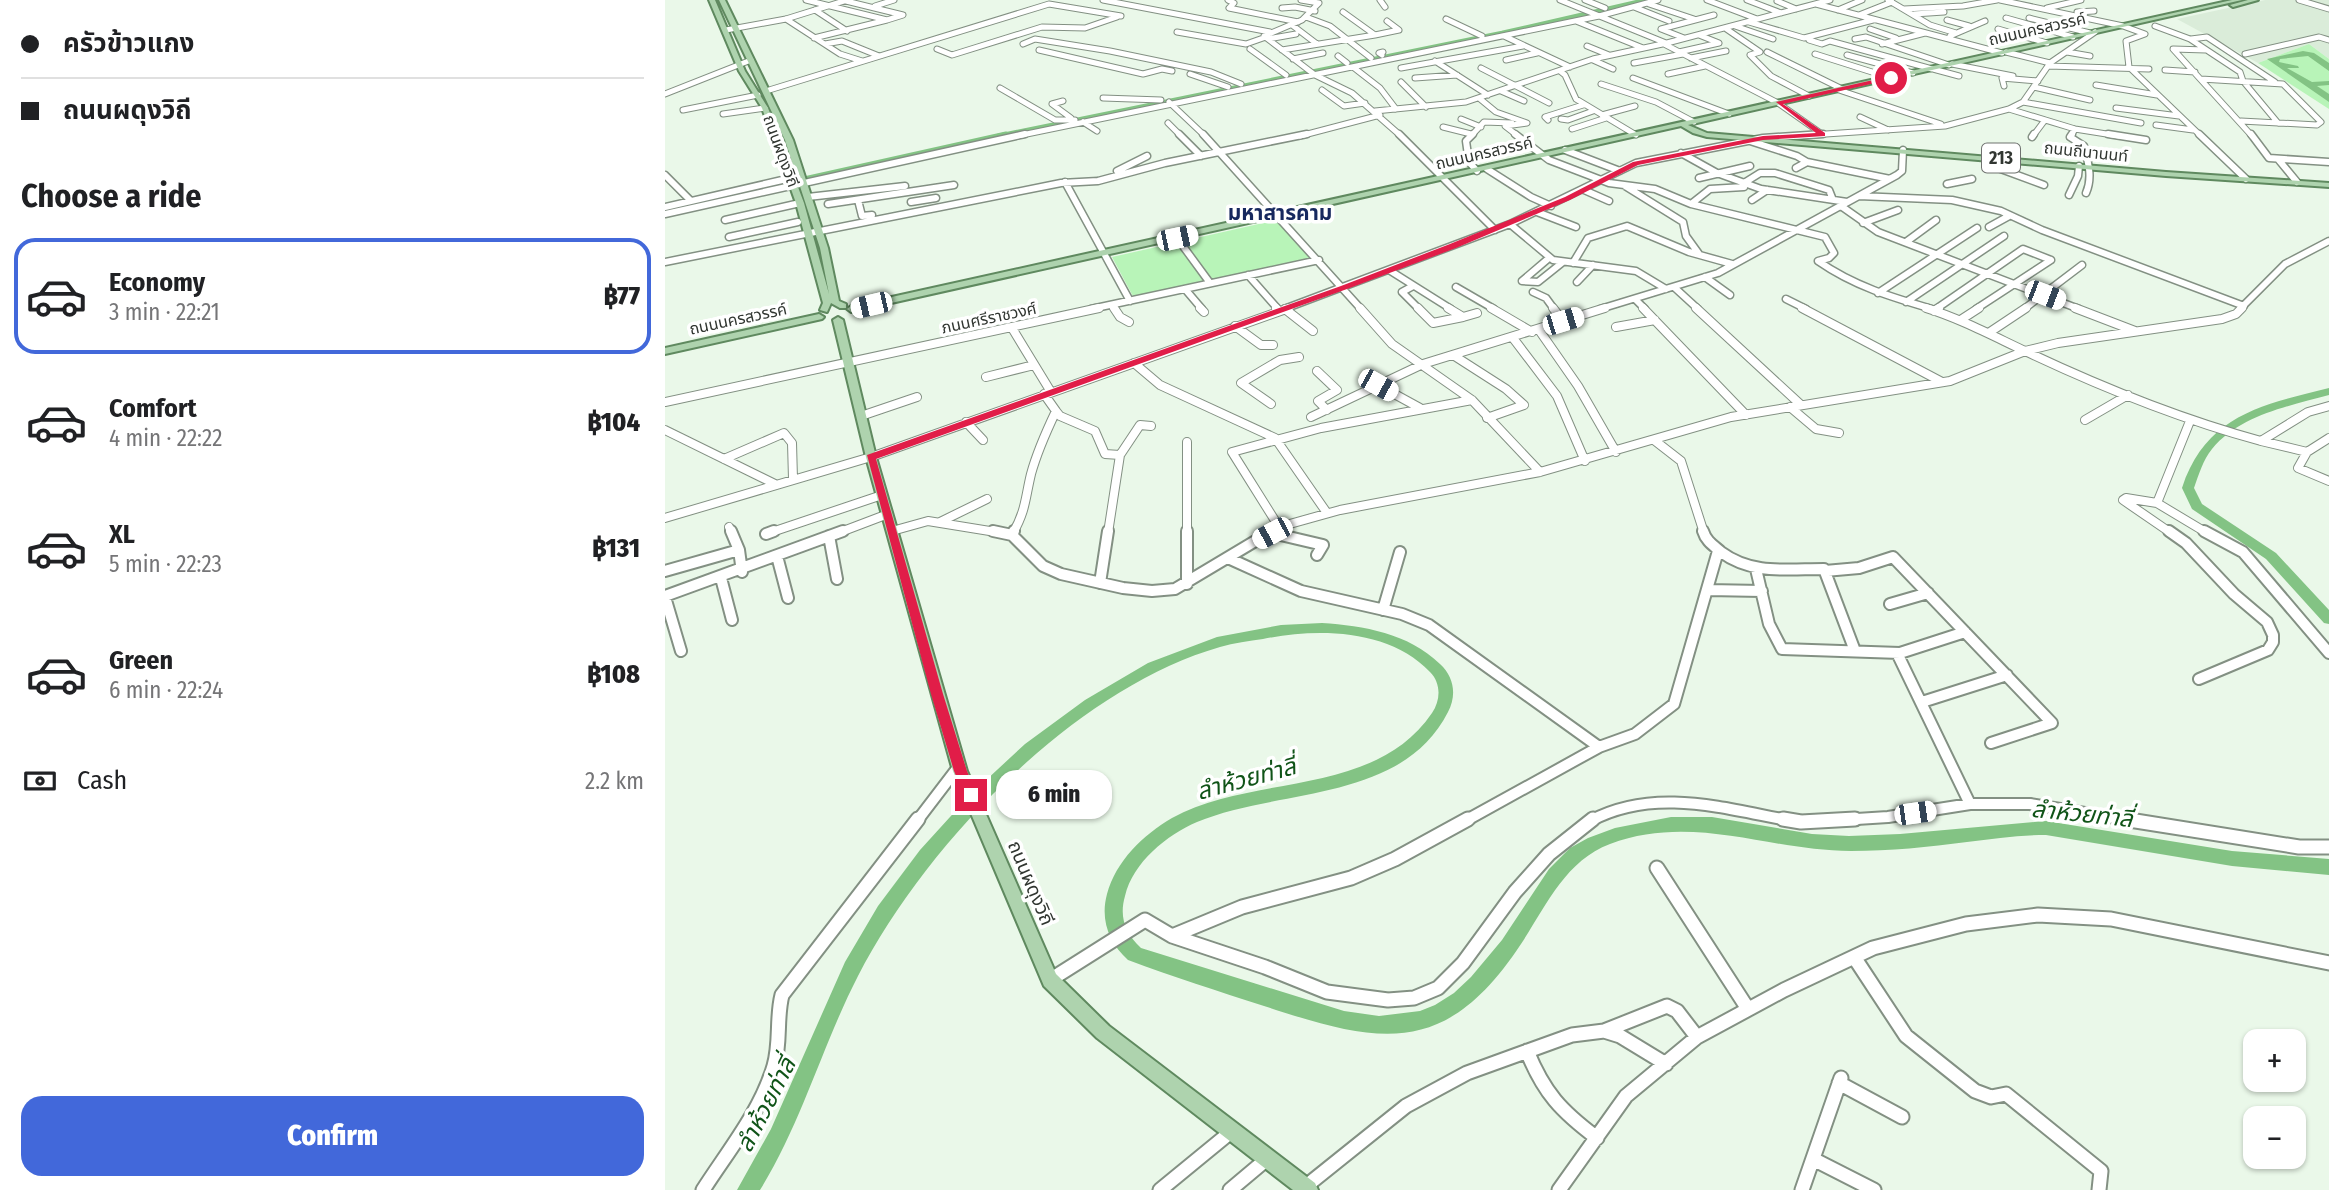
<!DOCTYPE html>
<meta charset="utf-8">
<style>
:root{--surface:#fff;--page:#f2f2f2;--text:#202124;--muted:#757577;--line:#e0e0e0;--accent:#4268da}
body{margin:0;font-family:"Fira Sans Condensed","Noto Sans Thai",sans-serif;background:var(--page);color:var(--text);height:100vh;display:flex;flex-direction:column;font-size:26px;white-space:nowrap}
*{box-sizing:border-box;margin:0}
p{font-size:23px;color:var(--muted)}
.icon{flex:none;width:38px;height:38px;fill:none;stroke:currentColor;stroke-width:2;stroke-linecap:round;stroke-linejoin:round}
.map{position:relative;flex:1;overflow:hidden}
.panel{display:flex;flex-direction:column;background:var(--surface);width:665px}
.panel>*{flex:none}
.guide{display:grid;align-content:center;height:154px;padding:0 21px;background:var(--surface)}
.controls{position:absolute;left:1578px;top:1029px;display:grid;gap:14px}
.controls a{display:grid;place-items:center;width:63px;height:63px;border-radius:14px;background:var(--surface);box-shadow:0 2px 5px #0004;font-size:35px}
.end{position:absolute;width:32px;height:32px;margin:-16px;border:9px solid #e11d48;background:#fff;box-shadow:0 0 0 4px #fff}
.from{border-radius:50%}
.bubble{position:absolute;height:49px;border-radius:21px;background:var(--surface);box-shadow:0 2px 5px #0004;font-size:23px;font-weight:800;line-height:49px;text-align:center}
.car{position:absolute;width:21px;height:42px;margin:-21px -10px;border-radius:9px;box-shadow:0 0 5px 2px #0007;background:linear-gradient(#fff 24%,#345 0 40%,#fff 0 76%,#345 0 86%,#fff 0)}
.guide b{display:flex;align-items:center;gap:24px;height:66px;font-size:26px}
.guide b+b{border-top:2px solid var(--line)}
.guide i{width:18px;height:18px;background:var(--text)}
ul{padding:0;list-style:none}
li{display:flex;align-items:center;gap:21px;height:116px;margin:0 14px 10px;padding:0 7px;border:4px solid transparent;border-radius:21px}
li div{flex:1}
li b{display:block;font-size:26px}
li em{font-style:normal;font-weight:800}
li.active{border-color:var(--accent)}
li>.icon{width:63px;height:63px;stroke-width:1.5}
h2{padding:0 21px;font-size:32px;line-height:84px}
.pay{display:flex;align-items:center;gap:18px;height:77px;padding:0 21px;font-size:26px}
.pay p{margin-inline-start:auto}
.button{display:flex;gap:14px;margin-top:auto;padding:14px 21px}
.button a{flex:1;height:80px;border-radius:21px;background:var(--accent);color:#fff;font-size:28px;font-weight:800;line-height:80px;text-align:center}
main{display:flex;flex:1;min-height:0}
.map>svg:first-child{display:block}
</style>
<main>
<section class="panel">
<div class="guide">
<b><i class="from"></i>ครัวข้าวแกง</b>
<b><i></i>ถนนผดุงวิถี</b>
</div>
<h2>Choose a ride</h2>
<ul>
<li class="active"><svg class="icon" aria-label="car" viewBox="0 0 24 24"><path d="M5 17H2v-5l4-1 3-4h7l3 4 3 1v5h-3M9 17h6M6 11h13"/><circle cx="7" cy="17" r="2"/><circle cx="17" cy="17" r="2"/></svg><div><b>Economy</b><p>3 min · 22:21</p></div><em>฿77</em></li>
<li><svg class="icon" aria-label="car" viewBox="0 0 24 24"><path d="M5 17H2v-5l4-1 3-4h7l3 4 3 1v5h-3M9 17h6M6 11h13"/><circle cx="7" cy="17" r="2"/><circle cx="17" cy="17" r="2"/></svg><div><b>Comfort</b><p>4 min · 22:22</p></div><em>฿104</em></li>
<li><svg class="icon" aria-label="car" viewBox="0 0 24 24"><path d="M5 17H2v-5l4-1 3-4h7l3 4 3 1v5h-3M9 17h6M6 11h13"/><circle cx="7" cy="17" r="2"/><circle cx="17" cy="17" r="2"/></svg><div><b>XL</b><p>5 min · 22:23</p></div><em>฿131</em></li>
<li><svg class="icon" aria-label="car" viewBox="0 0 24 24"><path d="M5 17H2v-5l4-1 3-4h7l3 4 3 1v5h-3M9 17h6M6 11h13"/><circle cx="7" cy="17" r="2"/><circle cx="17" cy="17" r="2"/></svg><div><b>Green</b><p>6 min · 22:24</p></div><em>฿108</em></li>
</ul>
<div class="pay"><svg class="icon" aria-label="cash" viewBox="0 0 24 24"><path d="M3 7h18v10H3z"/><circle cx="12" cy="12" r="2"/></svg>Cash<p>2.2 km</p></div>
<div class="button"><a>Confirm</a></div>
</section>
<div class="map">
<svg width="1664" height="1190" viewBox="0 0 1664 1190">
<rect width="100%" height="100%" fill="#eaf8e9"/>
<path fill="#daecd9" d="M1600 0H1664V59L1644 44 1593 63 1512 19Z"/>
<path fill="#b8f4b8" d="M1644 44 1664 59V109L1593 63Z
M612 220 646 258 470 300 447 257Z"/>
<path fill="#83c384" d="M1638 51 1649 53 1664 63V71L1643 56 1615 59 1614 62 1633 66 1634 68H1622L1647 82 1664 81V85L1652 86 1664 94V102L1602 59Z"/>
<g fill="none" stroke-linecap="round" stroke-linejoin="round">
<path stroke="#83c384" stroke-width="4.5" d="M333 136 837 33 981 0"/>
<path stroke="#83c384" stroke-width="5" d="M0 210 341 134"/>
<path fill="#83c384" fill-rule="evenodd" d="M1664 388V395C1624 406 1575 415 1547 449 1538 460 1534 474 1529 488L1537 504 1611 553 1664 610V624L1659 623 1601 559 1527 509 1517 488C1541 415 1597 405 1664 388Z
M657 623C699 626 743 633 775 664 789 677 792 695 783 712 737 803 613 788 532 822 502 835 468 862 460 896 454 917 460 933 476 948L679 1011 714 1016 755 1011 770 1005 789 993 806 977 837 940 884 869 905 848 923 838 950 828 1006 817H1047L1147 834 1184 836 1235 834 1381 821 1567 851 1664 859V875L1567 866 1381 835C1354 835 1328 839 1302 842 1264 847 1225 851 1186 851 1103 851 1029 813 945 844 900 861 881 906 856 944 780 1059 715 1044 599 1006 553 991 508 977 463 960 444 943 435 920 442 894 451 861 478 835 507 818 589 773 709 798 767 713 776 700 776 683 765 672 724 629 653 628 598 639 584 641 569 643 555 647 409 689 261 844 193 976 157 1046 137 1122 95 1190H72L106 1129 180 962 213 906 255 850 305 795 360 744 420 700 483 663 552 637 616 625Z"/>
<defs>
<path id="minor-far4" d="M141 0 222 20 149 38
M177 0 238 15 222 20
M438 0 605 32
M563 0 569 3 564 8 633 22
M636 0 654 3 637 20 599 36 650 75 687 93 736 136
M715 0 720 7
M895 0 1001 43
M920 0 940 8
M1042 0 1092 19
M1082 0 1116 13
M1223 0 1265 25 1291 33
M1335 0 1458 26 1480 34 1461 41 1464 67 1536 136
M1634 0 1664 9
M1112 1 1131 9
M984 4 1029 19
M1151 4 1337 53
M210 6 229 0
M969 7 1004 21
M617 8 630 7 650 11
M1382 8 1416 0
M1239 9 1298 6 1332 0
M150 10 182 31
M1173 10 1197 0
M1412 12 1429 11
M1249 14 1279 12
M1194 15 1227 2
M641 17 665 26 706 58
M1341 18 1408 37
M1364 18 1425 33
M121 19 175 54 197 61
M781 19 817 36
M1282 20 1304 26
M911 21 978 48
M1084 22 1139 38 1208 20
M627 25 652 44
M1070 26 1108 39
M1490 26 1525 39 1575 72 1578 81 1613 123
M1060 28 1095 52 1085 55 1106 76 1144 96
M1205 29 1231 38
M1333 29 1382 43
M61 30 121 19 182 0
M512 32 581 44 601 37
M710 35 734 30 722 21
M839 36 905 67
M1285 36 1320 21
M1019 38 996 29 1049 15
M603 39 631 34
M1190 39 1201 37 1284 65
M1526 39 1542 37 1610 82
M1144 40 1157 44 1165 41 1267 69
M160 44 177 41 214 56
M358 44 370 39 445 51 546 72 576 84
M999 44 1113 103 1157 134
M1217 44 1260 33
M922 46 944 55
M272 49 287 55 377 27 420 28 452 17
M585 49 621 75
M374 50 478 74 497 69 507 71
M617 50 710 35 678 12
M1541 50 1508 49 1587 136
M1014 52 1054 43 1034 35
M1102 52 1177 89
M1341 52 1385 63
M1402 52 1425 56
M1150 54 1226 78
M1580 54 1654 37 1664 40
M717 55 714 53 718 52
M1182 55 1248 73
M673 56 682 63
M1026 58 1061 51
M628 59 658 53
M841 60 872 53
M928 60 948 69
M770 61 823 95
M969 63 1018 54
M1287 64 1348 76
M1383 66 1484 69
M688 67 715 88 731 109
M736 68 858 46
M816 68 884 103
M1268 69 1294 76
M1500 70 1530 72
M895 71 900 75 911 99 971 135
M525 74 563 87
M1003 74 1040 66
M750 78 792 75
M968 78 1064 114
M1536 79 1618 84 1656 122 1652 125 1576 121
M736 82 761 107
M936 84 991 102 1029 122
M1431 85 1492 95
M1339 86 1337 78 1373 81
M1369 87 1425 100
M335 88 390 120H410
M657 90 679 106 700 103
M1174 90 1276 124
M101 91 384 4 456 16
M836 91 859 101
M0 94 86 60
M438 98 496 100
M814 98 831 112 862 123 840 126 853 136
M398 101 387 104 406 118
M504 102 540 136
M1358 102 1476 123
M1451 108 1514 116
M1344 109 1410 129 1454 136
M18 110 93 95
M710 111 801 102 928 59 1002 43 1165 0
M58 114 100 108
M937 115 970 106
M1195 117 1223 130
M796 119 816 127
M896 119 903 120 928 111
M883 120 880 117 918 105
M418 122 432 131
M503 123 516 136
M1491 125 1528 130
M778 127 806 134
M907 129 941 118
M352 136 934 16 993 0
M635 136 715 115
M806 136 819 122 847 123
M1131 136 1280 126 1344 109 1358 102 1385 63 1430 32
M1368 136 1380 120
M1406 136 1410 129"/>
<path id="minor-far3" d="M514 134 536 156
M538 134 696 309
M734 134 830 230
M808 134 801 141 804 162 812 171
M850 134 884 160 944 183 990 189 1026 204 1160 237 1169 253 1164 258 1153 261C1189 286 1226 297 1267 309
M1407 134 1405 137 1419 146C1423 162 1428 177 1421 193
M1443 134 1481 140
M1534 134 1581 179
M1586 134 1604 158 1664 162
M1367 137 1369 134
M1085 141 1132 156 1142 162
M900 150 955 171
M1016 153 1052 173 1096 189 1182 202
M1344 159 1333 168 1379 185
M1613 159 1632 182
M1131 168 1142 162 1225 179
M822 169 866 197 886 206
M452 171 482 156
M0 175 26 201
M1034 178 1085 166
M400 182 465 301
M1079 183 1095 173H1110L1164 190 1168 200
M1282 184 1307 179
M960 186 1018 222 1021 236 1034 254
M919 190 944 201
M1404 195 1413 176 1414 166
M1194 196 1287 200 1336 211 1377 230 1579 306
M143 197 240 186
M193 200 197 216 207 215
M1087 200 1102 190
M246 202 271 198
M163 204 289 185
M1026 204 1045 189 1079 187
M1176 206 1213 232 1414 309
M0 207 126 178
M872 212 911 227
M0 214 360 134
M60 220 135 203
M1198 223 1233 210
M845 224 888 260 971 271 1001 289
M1324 227 1344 216
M64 237 133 222
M512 238 545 283
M1241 242 1271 220
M884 258 857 281 873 282 898 262
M0 262 396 183 433 181 500 163 642 134
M908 263 923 238 962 226 1024 252 1067 264
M724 270 786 309
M583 275 613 309
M1040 277 1065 295
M912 282 928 265
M748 286 737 292 754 309
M791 287 829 309
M1009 287 1033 309
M520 289 537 309
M868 292 881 298 889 309
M1213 293 1312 228
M970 299 980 309
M1121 299 1141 309
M1241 302 1339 236
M447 305 450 309
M426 309 654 260
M619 309 845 224 971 163 1098 138 1158 134
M935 309 1053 273 1232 175 1237 171 1238 150
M1271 309 1358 249 1386 260
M1311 309 1386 260
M1359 309 1417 265
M1575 309 1620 264 1664 241"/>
<path id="minor-far2" d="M449 308 455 317 464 322
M535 308 539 312
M611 308 614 311
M695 308 727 344 807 400 875 472
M753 308 768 323 798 317 783 308
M826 308 867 332
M888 308 898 321
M978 308 1081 415
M1031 308 1136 405
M1137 308 1277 382
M1261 308C1296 319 1326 335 1360 351 1436 387 1515 419 1596 441L1643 412 1664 406
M1410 308 1470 331
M620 309 648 331
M1269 311 1274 308
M798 317 812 313
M1297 319 1314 308
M570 326 596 345H608
M951 327 990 320
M347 328 386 392
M874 330 913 386 951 452
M1325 332 1361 308
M848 338 892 396 920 461
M788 355 841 389 859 405 822 418
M469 363 495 385 610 438 662 513
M652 371 672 390 653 401 662 410
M321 377 369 365
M713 385 755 408
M0 402 434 308
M606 404 576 383 615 360 634 357
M1125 407 1151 429 1174 433
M391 411 395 416 430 431 440 454 455 455
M196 416 252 397
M646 417 758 364 940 308
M1420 420 1463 395
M301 422 318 440
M0 430 110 484
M1664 438 1642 452 1633 468 1664 481
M989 440 1016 461 1039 533
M1596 441 1642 452
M522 442V533
M59 459 119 433 127 443 128 479
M1492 503 1542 533
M0 518 206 457 624 308
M275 522 322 499
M64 527 67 533
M614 527 567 452 656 428 807 400
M227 531 263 521 337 533
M104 533 217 495
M173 533 223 514
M348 533C361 510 360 499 366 474 372 452 381 432 391 411L379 394
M443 533 455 455 475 425 486 426
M604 533 614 527 675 510 875 472 1066 417 1285 381 1360 351 1393 343 1557 319 1571 314 1577 308
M1506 533 1458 500 1461 498 1492 503 1525 421"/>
<path id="minor-far1" d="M66 531 74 550
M328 531 347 535 378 566 396 574 458 588 487 591 510 589 607 531
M522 531V584
M1038 531C1041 541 1048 545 1056 552 1087 575 1122 569 1159 569L1190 651
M1504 531 1521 543 1569 594 1602 622 1608 635V642L1603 650 1534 679
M1539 531 1578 552 1664 653
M607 533 658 545 652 555
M101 534 109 531
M347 535 349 531
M164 536 172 579
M112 556 123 598
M563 558 636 591 737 614 764 625 934 747 800 821
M1091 569 1104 624 1117 649 1235 653 1300 632
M0 571 74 550 77 572
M1160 571 1194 568 1228 557 1387 723 1326 743
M56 578 67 620
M435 583 443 531
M1043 590 1097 591
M0 596 178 531
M0 597 16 651
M1225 604 1263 593
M718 610 735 552
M1232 653 1305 804
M1257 702 1342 675
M934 747 970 734 1009 704 1053 551
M252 821 294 766
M925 821C990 786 1060 809 1128 821
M1160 821 1223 817 1305 804H1365L1469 821"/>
<path id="minor" d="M1118 819 1136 822 1190 819
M1458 819 1634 847H1664
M992 868 1083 1009
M507 936 600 967 662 992 723 1000 749 998 773 988 798 963 850 892 884 854 928 819
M1189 957 1241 1036 1310 1091 1326 1097 1341 1094 1436 1171 1434 1190
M385 980 480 920 507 936 577 907 686 878 730 859 803 819
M939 1031 1002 1006 1012 1011 1032 1037
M862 1051C879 1093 896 1111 932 1138
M1174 1083 1237 1117
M1148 1159 1209 1190
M640 1187 741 1106 802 1073 907 1035 939 1031 955 1036 1001 1064
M38 1190C63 1151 96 1111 109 1066 116 1043 111 1018 117 995L253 819
M495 1190 567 1131
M565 1190 603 1158
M894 1190 961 1096 1032 1037 1119 990 1208 948 1301 924 1373 915 1446 919 1664 963
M1137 1190 1176 1078"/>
<path id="major" d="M44 0H50L80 71 103 108 139 203 164 294 155 248 120 140 54 0H60L128 140 163 248 174 301 181 304V308H175L166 303 162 312 155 310 158 303 131 203 97 108 74 71Z
M1567 0H1577L1023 125 1042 133 1501 172 1664 183V187L1501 176 1042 137 1028 133 1016 126 186 312 182 309 186 306Z
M1583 0H1593L1568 7 1565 5Z
M154 314 159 317 157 319 0 354V348Z
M173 317 178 320 211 457 302 771 391 974 444 1026 650 1183 653 1190H628L432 1038 379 986 288 771 201 457 168 320Z"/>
</defs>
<use href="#minor-far4" stroke="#839083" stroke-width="7"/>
<use href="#minor-far3" stroke="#839083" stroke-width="9"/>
<use href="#minor-far2" stroke="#839083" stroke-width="10"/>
<use href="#minor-far1" stroke="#839083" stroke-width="14"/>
<use href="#minor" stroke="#839083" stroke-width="17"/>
<use href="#major" stroke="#5f895f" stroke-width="4"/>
<use href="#minor-far4" stroke="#fff" stroke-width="5"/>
<use href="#minor-far3" stroke="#fff" stroke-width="6"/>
<use href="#minor-far2" stroke="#fff" stroke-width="8"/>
<use href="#minor-far1" stroke="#fff" stroke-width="10"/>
<use href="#minor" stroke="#fff" stroke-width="13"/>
<use href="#major" fill="#aed3ae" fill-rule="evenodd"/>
</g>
<path fill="#e11d48" d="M1226 76 1228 79 1118 104 1160 133V136L1098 140 973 165 905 200 791 248 682 289 211 459 278 694 302 771 312 795 310 799H301L289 771 266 694 202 455 676 286 785 244 900 197 968 162 1098 136 1151 133 1111 102Z"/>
<g text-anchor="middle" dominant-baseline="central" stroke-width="7" stroke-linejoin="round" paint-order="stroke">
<g font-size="16" fill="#313631" stroke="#fff">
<text transform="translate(1372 29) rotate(-13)">ถนนนครสวรรค์</text>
<text transform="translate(116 151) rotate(70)">ถนนผดุงวิถี</text>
<text transform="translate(1421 152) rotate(6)">ถนนถีนานนท์</text>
<text transform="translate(819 153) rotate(-13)">ถนนนครสวรรค์</text>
<text transform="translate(324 318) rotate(-12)">ภนนศรีราชวงศ์</text>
<text transform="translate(73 319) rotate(-12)">ถนนนครสวรรค์</text>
</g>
<rect fill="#fff" stroke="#6f726f" stroke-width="2" x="1317" y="143.5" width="38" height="29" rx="5"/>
<g font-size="18" font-weight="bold" fill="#313631">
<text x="1336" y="158">213</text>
</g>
<g font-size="19" fill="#313631" stroke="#fff">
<text transform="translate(366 883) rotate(67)">ถนนผดุงวิถี</text>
</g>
<g font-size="21" font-weight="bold" fill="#16285e" stroke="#fff">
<text x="615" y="213">มหาสารคาม</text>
</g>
<g font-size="24" font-style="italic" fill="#105418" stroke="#fff">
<text transform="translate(581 779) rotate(-15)">ลำห้วยท่าลี่</text>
<text transform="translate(1417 814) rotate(6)">ลำห้วยท่าลี่</text>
<text transform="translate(101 1105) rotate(-63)">ลำห้วยท่าลี่</text>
</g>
</g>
</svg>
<div class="controls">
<a>+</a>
<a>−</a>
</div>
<i class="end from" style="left:1226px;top:78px"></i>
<i class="end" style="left:306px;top:795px"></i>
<div class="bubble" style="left:331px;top:770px;width:116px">6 min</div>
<i class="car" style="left:512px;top:238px;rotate:78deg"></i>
<i class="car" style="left:1380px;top:295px;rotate:111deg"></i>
<i class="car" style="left:206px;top:305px;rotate:257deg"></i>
<i class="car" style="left:898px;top:321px;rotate:73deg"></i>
<i class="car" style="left:713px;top:385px;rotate:119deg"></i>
<i class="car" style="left:607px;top:533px;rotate:242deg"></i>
<i class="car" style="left:1250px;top:813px;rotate:82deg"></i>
</div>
</main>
